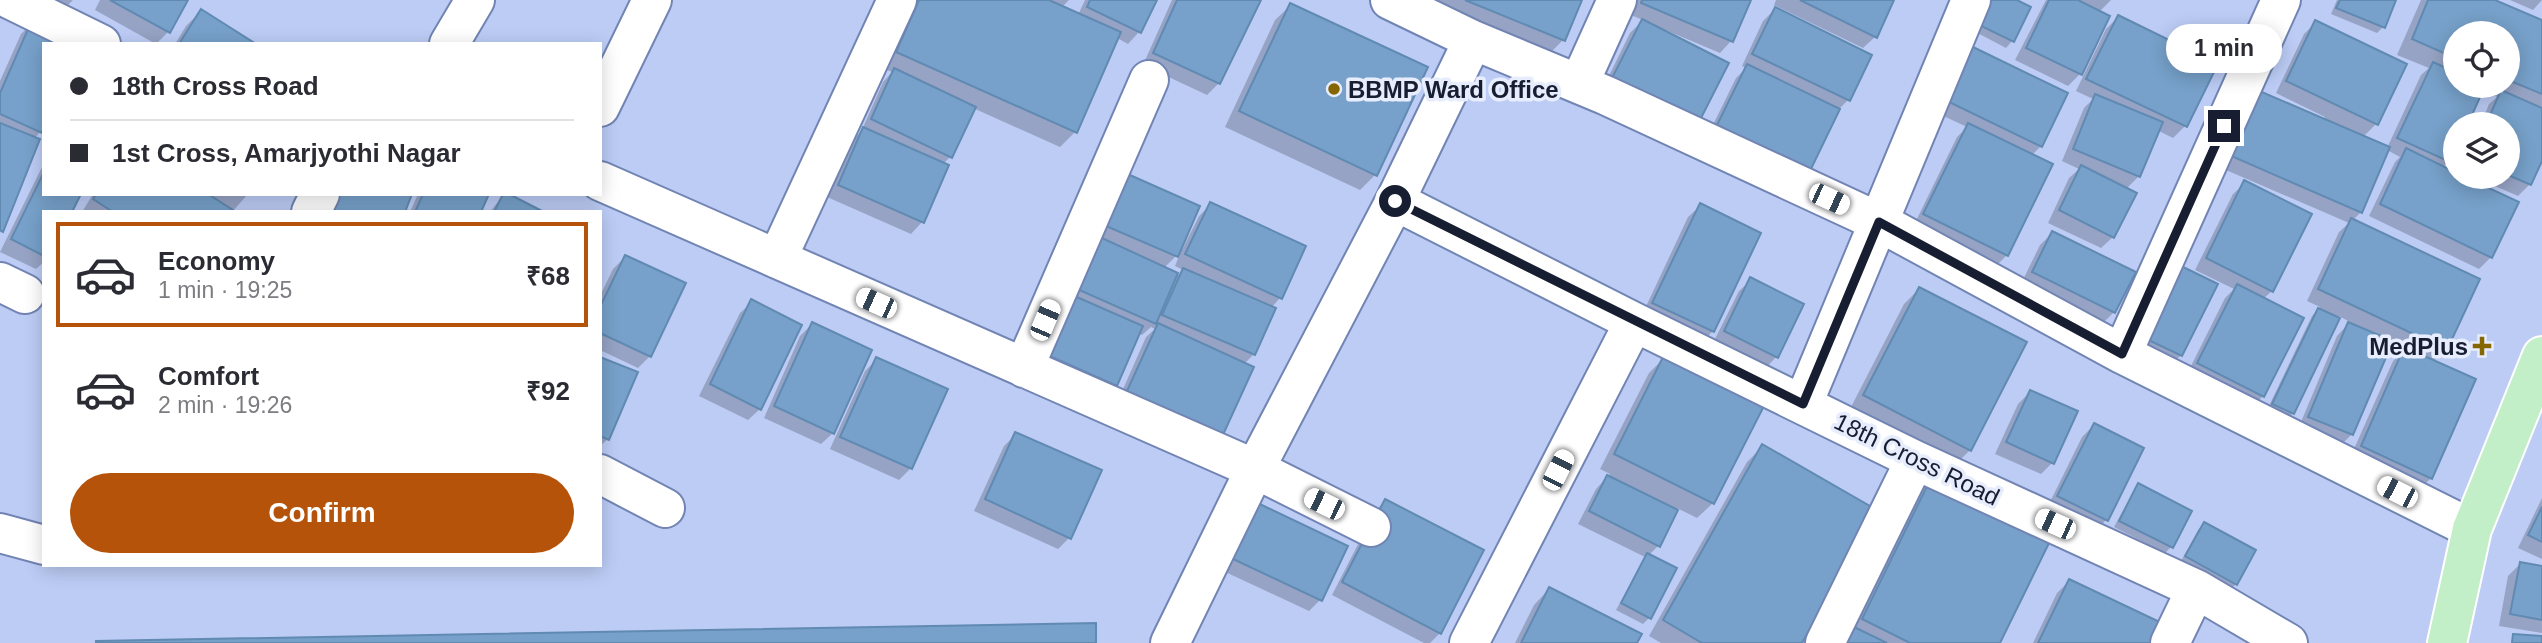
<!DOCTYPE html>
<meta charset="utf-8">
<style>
:root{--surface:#fff;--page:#f2f2f3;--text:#2b2b33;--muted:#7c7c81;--line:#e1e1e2;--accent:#b45309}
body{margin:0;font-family:Arial,sans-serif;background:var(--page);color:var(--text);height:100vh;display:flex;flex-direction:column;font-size:26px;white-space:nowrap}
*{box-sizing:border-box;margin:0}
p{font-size:23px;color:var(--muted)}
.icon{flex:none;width:38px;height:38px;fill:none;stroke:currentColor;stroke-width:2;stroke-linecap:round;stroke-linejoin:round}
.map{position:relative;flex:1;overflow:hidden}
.panel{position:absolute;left:42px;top:210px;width:560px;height:357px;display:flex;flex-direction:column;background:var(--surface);border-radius:0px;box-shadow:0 4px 18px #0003}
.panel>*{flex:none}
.hud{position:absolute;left:42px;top:42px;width:560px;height:154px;border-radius:0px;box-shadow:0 4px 18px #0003;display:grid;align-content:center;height:154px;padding:0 28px;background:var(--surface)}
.buttons{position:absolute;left:2443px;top:21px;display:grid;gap:14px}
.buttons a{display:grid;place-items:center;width:77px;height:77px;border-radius:50%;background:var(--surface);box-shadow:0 4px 18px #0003;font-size:35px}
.end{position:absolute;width:32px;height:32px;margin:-16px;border:9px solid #171e31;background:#fff;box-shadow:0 0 0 4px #fff}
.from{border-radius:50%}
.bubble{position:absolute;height:49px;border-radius:24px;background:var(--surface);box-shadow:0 4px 18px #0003;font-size:23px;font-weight:700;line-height:49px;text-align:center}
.car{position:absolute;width:21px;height:42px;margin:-21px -10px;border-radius:9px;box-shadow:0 0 5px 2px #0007;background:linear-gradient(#fff 24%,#345 0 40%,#fff 0 76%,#345 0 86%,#fff 0)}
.hud b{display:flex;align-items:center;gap:24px;height:66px;font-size:26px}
.hud b+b{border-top:2px solid var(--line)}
.hud i{width:18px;height:18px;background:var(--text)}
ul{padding:12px 0 0;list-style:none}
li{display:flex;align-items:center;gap:21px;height:105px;margin:0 14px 10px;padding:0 14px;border:4px solid transparent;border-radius:0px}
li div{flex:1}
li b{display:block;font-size:26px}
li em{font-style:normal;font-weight:700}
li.current{border-color:var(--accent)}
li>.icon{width:63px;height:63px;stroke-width:1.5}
.primary-button{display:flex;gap:14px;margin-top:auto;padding:14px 28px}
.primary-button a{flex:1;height:80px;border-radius:42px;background:var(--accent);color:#fff;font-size:28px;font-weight:700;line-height:80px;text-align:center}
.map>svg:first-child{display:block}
</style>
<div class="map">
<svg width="2542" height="643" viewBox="0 0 2542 643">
<rect width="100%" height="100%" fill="#bcccf5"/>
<path fill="#0003" fill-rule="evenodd" d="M57 0H73L68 5Z
M100 0H186L168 32 156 44 95 10Z
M912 0H1069L1062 7 1078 15 1085 0H1155L1139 32 1128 44 1117 38 1075 132 1060 147 973 108 950 157 943 164 922 222 911 234 827 197 851 141 861 132 883 82 892 72 882 68Z
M1172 0H1259L1219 83 1207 95 1143 65Z
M1431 0H1580L1563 40 1548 55Z
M1637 0H1749L1731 41 1720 53 1663 29 1601 92 1630 33 1643 20 1631 15Z
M1776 0H1893L1875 37 1863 48 1774 5Z
M2014 0 2028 8 2012 41 2006 48 1966 27Z
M2046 0H2111L2099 12 2080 74 2068 86 2015 60Z
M2337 0H2394L2383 27 2377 33 2331 14Z
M2421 0H2490L2542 22V157L2530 184 2518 196 2474 177H2508V124H2481L2489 104 2497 97 2481 90 2466 124H2455V147L2449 161 2442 168 2455 174V177H2461L2516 203 2491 257 2479 269 2369 216 2395 162 2400 157 2387 150 2361 212 2352 221 2445 349 2433 362 2431 478 2419 490 2350 458 2393 361 2406 348 2391 341 2352 434 2340 446 2298 429 2337 336 2350 322 2339 316 2293 413 2287 419 2267 410 2312 316 2320 307 2307 301 2339 232 2349 223 2219 167 2246 104 2323 120 2325 117 2276 93 2304 34 2316 22 2405 65 2376 124 2363 137 2387 148 2421 75 2429 68 2397 55ZM2455 33H2508V86H2455Z
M2510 0H2542L2533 10Z
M1291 5 1375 175 1360 190 1225 127 1275 20Z
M1775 9 1848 100 1837 111 1809 170 1707 137 1736 78 1746 68 1742 66 1763 21Z
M201 11 253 44H175L186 26Z
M2118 17 2216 65 2185 126 2173 138 2157 130 2139 176 2126 189 2113 237 2101 248 2048 223 2069 178 2079 169 2062 161 2084 108 2093 99 2076 91 2106 29Z
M33 22 44 44 40 132 34 139 0 233V81L21 34Z
M1974 50 2041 146 2031 156 2007 255 1995 267 1913 227 1957 137 1967 127 1937 113 1962 61Z
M44 163V262L36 269 0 252Z
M1103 182 1182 250 1199 216 1211 204 1280 298 1271 308 1254 354 1244 364 1116 405 1146 337 1155 329 1151 327 1142 335 1138 333 1115 385 1103 397 1026 362ZM1181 251 1175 266 1183 270 1179 275 1164 268Z
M2245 183 2272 291 2263 299 2302 319 2263 396 2251 408 2186 376 2225 298 2234 289 2195 270 2233 194Z
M93 194H248L232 212H82Z
M418 194H487L479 212H410Z
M504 194 540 212H490Z
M1700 206 1713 331 1701 343 1642 315 1688 217Z
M2052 233 2114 312 2102 324 2021 284 2040 245Z
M625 257 650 356 638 368 600 350V296L613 269Z
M1751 280 1776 357 1765 369 1713 343 1739 291Z
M2215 285 2181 355 2169 367 2131 349Z
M1919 289 1970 450 1955 465 1849 411 1904 304Z
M752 302 760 409 748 420 699 396 740 313Z
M812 324 833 433 821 444 764 418 800 336Z
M1665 357 1713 503 1697 518 1677 508 1658 546 1648 556 1649 618 1643 624 1616 610 1645 557 1578 524 1596 489 1610 474 1600 469 1649 373Z
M600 358 608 439 600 446Z
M877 359 911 468 899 480 830 449 865 371Z
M2030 392 2053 462 2041 474 1995 454 2018 404Z
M2094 425 2106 520 2095 532 2047 508 2082 437Z
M1016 434 1069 538 1058 549 974 511 1004 446Z
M1763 446 1800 643H1661L1649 636 1747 462Z
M1932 478 1998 643H1840L1917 493Z
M2139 485 2171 547 2165 553 2114 527 2133 492Z
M2542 498V559L2518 548Z
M1385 501 1440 633 1430 643H1424L1332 595 1374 513Z
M1231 510 1321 599 1309 611 1206 563Z
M2204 524 2236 584 2230 590 2180 563 2198 530Z
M2520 564 2542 568V633L2499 626 2508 576Z
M2069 581 2156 643H2033L2057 593Z
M1549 589 1635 643H1515L1534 605Z"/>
<path fill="#77a1ca" stroke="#618ab2" stroke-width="2" d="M110 0H188L170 33Z
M919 0H1049L1121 32 1077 133 896 52Z
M1090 0H1157L1141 33 1087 7Z
M1177 0H1261L1220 84 1153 53Z
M1465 0H1582L1565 41Z
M1642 0H1751L1733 42 1641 3Z
M1800 0H1894L1877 38Z
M1981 0H2017L2031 7 2014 42 1971 21Z
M2049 0H2078L2110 16 2082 75 2026 48Z
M2340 0H2396L2385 28 2336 8Z
M2428 0H2495L2542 20V94L2508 80V33H2455V58L2412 39Z
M1290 3 1428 67 1377 176 1239 111Z
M1775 7 1872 55 1850 101 1752 54Z
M201 9 256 44H179Z
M2118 15 2218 64 2187 127 2086 79Z
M1642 19 1729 63 1698 124 1611 80Z
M32 20 81 44H44V128L42 133 0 114V93Z
M2315 20 2407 64 2378 125 2286 81Z
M1973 47 2068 93 2042 147 1947 101Z
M2433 62 2455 72V86H2485L2468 124H2455V151L2450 162 2397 138Z
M1747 64 1840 109 1810 171 1717 125Z
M894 68 976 107 952 158 871 119Z
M2257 90 2390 147 2362 213 2229 155Z
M2501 90 2542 108V161L2531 185 2508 175V124H2486Z
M2095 94 2163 122 2140 177 2073 149Z
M0 123 40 139 3 232 0 230Z
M1968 123 2053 164 2008 256 1923 214Z
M863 127 949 165 924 223 838 185Z
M2406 148 2455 172V177H2465L2519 202 2492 258 2380 204Z
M2081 165 2137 193 2114 238 2059 210Z
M1114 168 1200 206 1178 257 1092 220Z
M44 172V194H81L72 212H44V256L11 239Z
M2244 180 2312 214 2273 292 2206 258Z
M96 194H208L236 212H113L93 199Z
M334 194H412L405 212H327Z
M423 194H489L481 212H415Z
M503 194H509L544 212H494Z
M1210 202 1306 246 1282 299 1185 254Z
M1700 203 1761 233 1714 332 1652 303Z
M2351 218 2480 279 2447 350 2318 289Z
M2052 231 2136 272 2115 313 2032 272Z
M1091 233 1178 273 1156 324 1068 285Z
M625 255 686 283 651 357 600 333V307Z
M2177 264 2218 284 2182 356 2142 337Z
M1183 268 1276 308 1255 355 1162 315Z
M1750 277 1804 304 1778 358 1724 331Z
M2237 284 2304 318 2264 397 2197 363Z
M1919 287 2027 342 1971 451 1863 395Z
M1063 291 1143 326 1117 386 1036 350Z
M751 299 802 325 761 410 710 384Z
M2318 308 2340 318 2294 414 2272 404Z
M812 322 872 350 834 434 774 406Z
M2348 322 2393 341 2353 435 2308 417Z
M1158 323 1254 367 1222 437 1126 393Z
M2404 347 2476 379 2432 479 2361 446Z
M1664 355 1764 406 1714 504 1614 454Z
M600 357 638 372 609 440 600 436Z
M876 357 948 389 912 469 840 437Z
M2030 390 2078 411 2054 464 2006 442Z
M2094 423 2144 448 2108 521 2057 496Z
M1015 432 1102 470 1071 539 985 499Z
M1762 444 1877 510 1802 643H1702L1663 620Z
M1607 475 1678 510 1660 547 1589 511Z
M1932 476 2053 535 2000 643H1910L1862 619Z
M2138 483 2192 511 2173 548 2119 521Z
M1243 496 1348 546 1322 601 1216 551Z
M1385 499 1484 550 1441 634 1342 582Z
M2542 507V542L2528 535Z
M2204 522 2256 550 2237 585 2185 556Z
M1647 553 1677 568 1651 619 1621 603Z
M2520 562 2542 566V620L2510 614Z
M2069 579 2166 625 2158 643H2038Z
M1549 587 1642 634 1637 643H1521Z
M1096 623V643H96V641Z
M1854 627 1887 643H1846Z
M2513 634 2542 636V643H2512Z"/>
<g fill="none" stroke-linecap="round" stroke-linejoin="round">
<defs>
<path id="minor" d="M11 0 101 44
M1390 0 1473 40 1605 95 1879 222 2122 354 2472 529
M449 44 475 0
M1579 84 1617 0
M600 107 652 0
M600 181 1255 469 1395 201 1473 40
M1395 201 1634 322 1915 460 2196 589 2288 643
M311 212 320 194
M777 259 897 0
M0 282 25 294
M2122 354 2281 0
M1024 368 1149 80
M1803 404 1971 0
M600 474 665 508
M0 533 44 545
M1170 643 1255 469 1371 527
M1469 643 1634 322
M1825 643 1915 460
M2170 643 2196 589"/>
<path id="major" d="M2447 643 2472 529 2542 356"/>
</defs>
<use href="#minor" stroke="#7184b3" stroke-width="42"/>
<use href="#major" stroke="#fff" stroke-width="42"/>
<use href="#minor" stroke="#fff" stroke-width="38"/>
<use href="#major" stroke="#c2eec8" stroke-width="38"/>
</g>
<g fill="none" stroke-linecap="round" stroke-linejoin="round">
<path stroke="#171e31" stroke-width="9" d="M1395 201 1803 404 1879 222 2122 354 2224 126"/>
</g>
<g fill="#856600" stroke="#e7edfd" stroke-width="2.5">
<circle cx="1334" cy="89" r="7"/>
<path d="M2478.5 335.5h7v7h7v7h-7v7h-7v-7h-7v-7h7z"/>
</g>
<g text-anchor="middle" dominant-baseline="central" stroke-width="7" stroke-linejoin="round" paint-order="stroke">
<g font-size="24" font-weight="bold" fill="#171e31" stroke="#e7edfd" text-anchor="start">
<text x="1348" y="89">BBMP Ward Office</text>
<text x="2468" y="346" text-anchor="end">MedPlus</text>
</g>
<g font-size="24" fill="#171e31" stroke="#e7edfd">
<text transform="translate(1917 459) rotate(26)">18th Cross Road</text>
</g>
</g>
</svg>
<div class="buttons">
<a><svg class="icon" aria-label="locate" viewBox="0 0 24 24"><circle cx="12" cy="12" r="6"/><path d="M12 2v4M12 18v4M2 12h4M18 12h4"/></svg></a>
<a><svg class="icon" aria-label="layers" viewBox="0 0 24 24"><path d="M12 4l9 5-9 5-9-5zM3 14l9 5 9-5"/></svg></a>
</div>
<i class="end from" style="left:1395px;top:201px"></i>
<i class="end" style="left:2224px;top:126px"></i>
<div class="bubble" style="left:2166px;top:24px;width:116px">1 min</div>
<i class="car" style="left:1829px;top:199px;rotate:115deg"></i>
<i class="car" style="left:876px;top:303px;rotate:294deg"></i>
<i class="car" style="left:1045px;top:320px;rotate:23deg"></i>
<i class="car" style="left:1558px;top:470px;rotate:27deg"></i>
<i class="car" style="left:2397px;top:492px;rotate:297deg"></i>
<i class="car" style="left:1324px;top:504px;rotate:296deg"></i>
<i class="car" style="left:2055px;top:524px;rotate:294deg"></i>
<div class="hud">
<b><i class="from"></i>18th Cross Road</b>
<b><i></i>1st Cross, Amarjyothi Nagar</b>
</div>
<section class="panel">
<ul>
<li class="current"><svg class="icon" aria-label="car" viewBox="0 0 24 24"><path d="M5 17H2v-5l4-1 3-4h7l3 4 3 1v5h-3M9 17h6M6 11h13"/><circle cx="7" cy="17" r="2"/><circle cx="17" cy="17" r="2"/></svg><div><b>Economy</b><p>1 min · 19:25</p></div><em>₹68</em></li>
<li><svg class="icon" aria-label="car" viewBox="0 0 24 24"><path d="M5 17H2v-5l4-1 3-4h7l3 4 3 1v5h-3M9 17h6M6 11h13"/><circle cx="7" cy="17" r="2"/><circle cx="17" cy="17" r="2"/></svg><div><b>Comfort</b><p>2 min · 19:26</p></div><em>₹92</em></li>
</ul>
<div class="primary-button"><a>Confirm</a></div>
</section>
</div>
